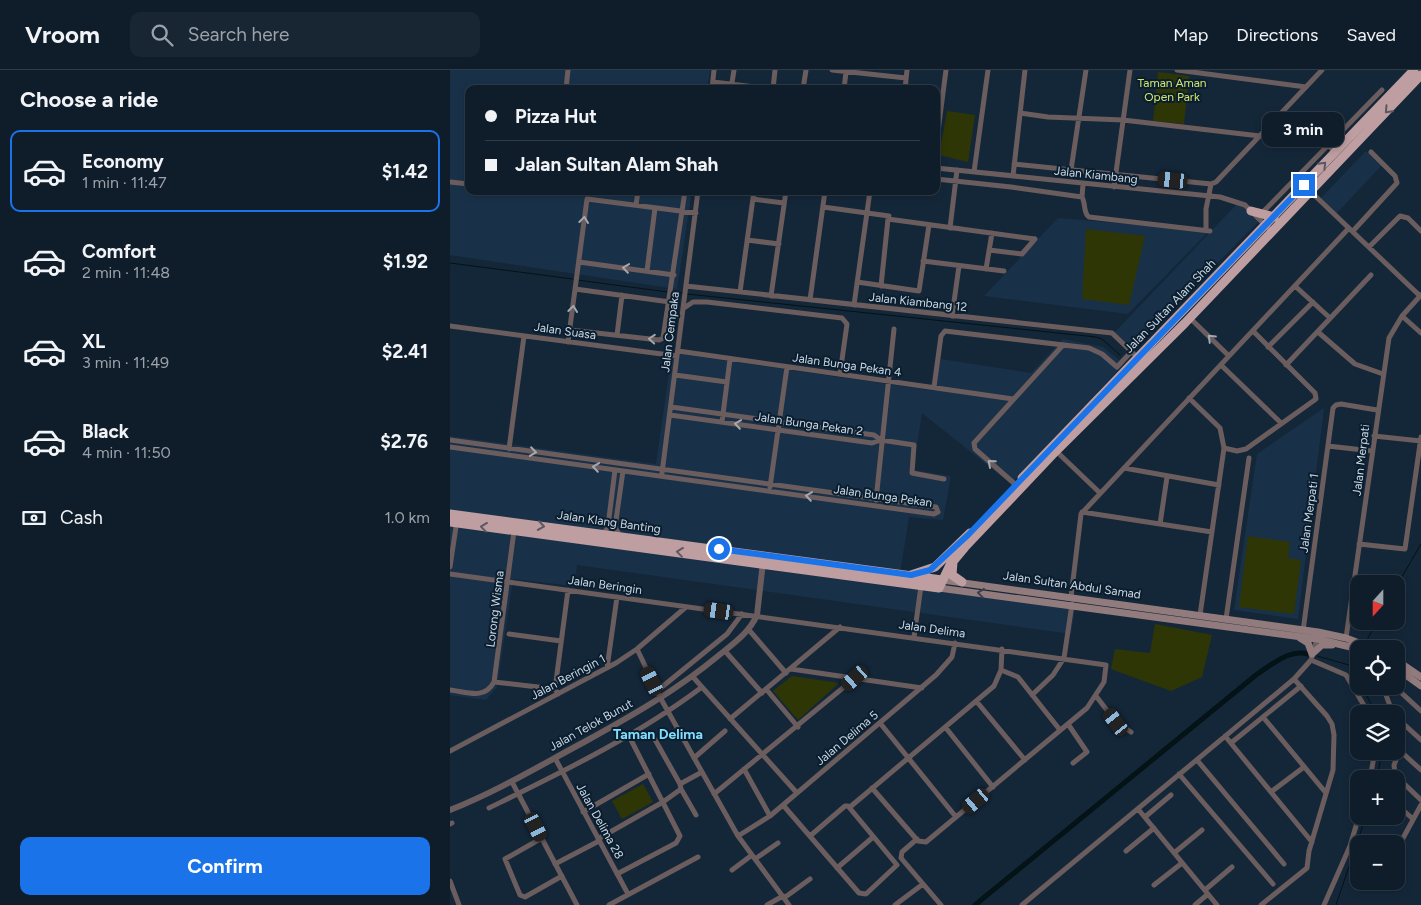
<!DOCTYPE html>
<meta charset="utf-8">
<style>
:root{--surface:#0f1d2b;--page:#182633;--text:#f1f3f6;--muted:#9ba2a9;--line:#2f3b47;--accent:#1a73e8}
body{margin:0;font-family:Figtree,sans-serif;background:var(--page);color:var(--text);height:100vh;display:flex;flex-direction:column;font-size:19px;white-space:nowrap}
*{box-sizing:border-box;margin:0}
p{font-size:16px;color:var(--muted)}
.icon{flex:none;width:28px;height:28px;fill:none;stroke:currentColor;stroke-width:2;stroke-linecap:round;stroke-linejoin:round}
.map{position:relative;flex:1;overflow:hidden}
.drawer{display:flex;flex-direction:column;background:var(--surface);width:450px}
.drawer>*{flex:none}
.guide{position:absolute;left:15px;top:15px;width:475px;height:110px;border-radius:10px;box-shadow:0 2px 8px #0003,0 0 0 1px var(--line);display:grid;align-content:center;height:110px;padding:0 20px;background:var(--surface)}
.needle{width:32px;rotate:201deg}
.fabs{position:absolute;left:900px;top:505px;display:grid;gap:10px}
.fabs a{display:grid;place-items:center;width:55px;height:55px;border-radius:10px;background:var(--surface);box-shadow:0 2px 8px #0003,0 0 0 1px var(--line);font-size:25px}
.end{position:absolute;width:22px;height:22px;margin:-11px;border:6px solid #1a73e8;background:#fff;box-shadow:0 0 0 2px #fff}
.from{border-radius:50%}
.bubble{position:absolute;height:35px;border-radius:10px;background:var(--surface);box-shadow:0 2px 8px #0003,0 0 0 1px var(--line);font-size:16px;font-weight:700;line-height:35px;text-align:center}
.car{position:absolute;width:15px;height:30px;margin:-15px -8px;border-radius:6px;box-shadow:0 0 4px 1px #0007;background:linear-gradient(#222 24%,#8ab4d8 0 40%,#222 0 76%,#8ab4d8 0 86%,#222 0)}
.guide b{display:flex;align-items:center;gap:18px;height:48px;font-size:19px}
.guide b+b{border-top:1px solid var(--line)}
.guide i{width:12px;height:12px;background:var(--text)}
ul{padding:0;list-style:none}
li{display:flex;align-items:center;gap:15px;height:82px;margin:0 10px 8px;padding:0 10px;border:2px solid transparent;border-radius:10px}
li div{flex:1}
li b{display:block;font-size:19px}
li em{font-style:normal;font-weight:700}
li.current{border-color:var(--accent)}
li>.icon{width:45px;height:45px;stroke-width:1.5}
h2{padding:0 20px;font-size:22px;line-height:60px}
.pay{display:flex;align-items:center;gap:12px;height:55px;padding:0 20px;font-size:19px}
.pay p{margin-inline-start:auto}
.cta{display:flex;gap:10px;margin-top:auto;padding:10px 20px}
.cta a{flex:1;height:58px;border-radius:10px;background:var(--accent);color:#fff;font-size:20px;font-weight:700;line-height:58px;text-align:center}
header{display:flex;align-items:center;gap:30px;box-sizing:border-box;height:70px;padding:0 25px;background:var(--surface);border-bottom:1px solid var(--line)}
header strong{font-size:24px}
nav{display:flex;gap:28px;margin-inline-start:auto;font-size:18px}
.search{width:350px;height:45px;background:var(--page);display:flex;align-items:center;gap:12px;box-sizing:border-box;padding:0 18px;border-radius:10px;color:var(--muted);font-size:19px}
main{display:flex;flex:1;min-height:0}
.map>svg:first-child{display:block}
</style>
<header>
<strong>Vroom</strong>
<div class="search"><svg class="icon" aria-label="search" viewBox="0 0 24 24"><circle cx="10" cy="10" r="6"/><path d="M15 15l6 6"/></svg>Search here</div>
<nav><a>Map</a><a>Directions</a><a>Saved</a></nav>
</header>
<main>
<section class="drawer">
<h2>Choose a ride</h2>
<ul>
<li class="current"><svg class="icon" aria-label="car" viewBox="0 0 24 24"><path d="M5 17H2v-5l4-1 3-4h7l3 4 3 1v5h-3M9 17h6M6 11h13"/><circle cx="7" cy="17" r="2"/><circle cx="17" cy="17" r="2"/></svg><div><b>Economy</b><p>1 min · 11:47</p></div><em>$1.42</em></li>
<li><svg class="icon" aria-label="car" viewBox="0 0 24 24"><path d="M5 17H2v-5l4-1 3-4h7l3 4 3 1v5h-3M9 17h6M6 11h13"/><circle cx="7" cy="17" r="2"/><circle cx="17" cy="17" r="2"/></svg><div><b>Comfort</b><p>2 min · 11:48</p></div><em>$1.92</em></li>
<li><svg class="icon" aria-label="car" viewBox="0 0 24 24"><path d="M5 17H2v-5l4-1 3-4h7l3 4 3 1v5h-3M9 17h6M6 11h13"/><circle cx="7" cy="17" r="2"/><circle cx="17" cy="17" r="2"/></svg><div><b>XL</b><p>3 min · 11:49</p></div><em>$2.41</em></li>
<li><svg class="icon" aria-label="car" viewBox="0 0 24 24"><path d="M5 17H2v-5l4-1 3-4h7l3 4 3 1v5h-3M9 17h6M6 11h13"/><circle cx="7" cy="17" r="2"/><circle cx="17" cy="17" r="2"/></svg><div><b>Black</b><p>4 min · 11:50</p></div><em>$2.76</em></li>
</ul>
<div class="pay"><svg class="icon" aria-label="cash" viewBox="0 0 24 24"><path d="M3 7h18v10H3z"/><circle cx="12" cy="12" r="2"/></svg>Cash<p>1.0 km</p></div>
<div class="cta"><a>Confirm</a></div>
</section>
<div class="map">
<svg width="971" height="835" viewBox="0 0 971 835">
<rect width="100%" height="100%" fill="#142739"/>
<path fill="#193148" d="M0 0H260L257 19H19V121H242L227 219 0 185Z
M915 82 920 83 932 95 886 144 870 129Z
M787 134 794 137 809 151 681 280 664 263Z
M608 148 759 161 678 244 534 226Z
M613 269 653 277 674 294 561 414 472 343 463 400 501 406 493 450 459 447 448 516 625 539 621 564 127 495 124 516 63 509 47 617 36 630 0 625V366L206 394 222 283 485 321 490 289 581 303Z
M874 338 848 549 784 540 807 384Z"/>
<path fill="#2f3606" d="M708 2 739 6 734 54 703 51Z
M497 41 525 45 518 92 489 85Z
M636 159 695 166 679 235 632 229Z
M798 466 840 472 838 488 851 490 844 544 789 537Z
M705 554 762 565 752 607 721 621 661 599 665 579 700 583Z
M342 606 389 613 348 650 323 621Z
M193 714 203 732 172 749 162 731Z"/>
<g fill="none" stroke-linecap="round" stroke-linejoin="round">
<path stroke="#031316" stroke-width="1" d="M0 193 123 209
M127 210 218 222
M222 222 233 223
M237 224 646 267 652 269 670 285
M946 517 971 474
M916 572 927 551
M867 586 899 595 909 611
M900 595 909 585
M912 616 926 644
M927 709 932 681
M886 835 916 746"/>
<path stroke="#031316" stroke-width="5" d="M525 835 806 605C821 595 839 579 858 584"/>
<path stroke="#6b5d5e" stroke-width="5" d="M382 0 456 8
M727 0 856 17
M263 12 323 19
M116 19 118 0
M262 19 264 0
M281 19 284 0
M323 19 325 0
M353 19 356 0
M394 19 396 2
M455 19 457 0
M570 43 598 47 673 50 810 66
M856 53 885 82
M486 77 496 0
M564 94 761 114
M486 98 770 127 795 135 822 162
M621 100 636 0
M524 102 538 0
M563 106 575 0
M486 109 561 117 632 127
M0 112 19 114
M633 114 632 127C636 134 633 143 639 147L760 161
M761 114 766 112 872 0
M664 117 680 0
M78 121 93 123 97 121
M860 121 970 226
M303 129 334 133
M186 135 188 121
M373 137 439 146
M811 144 932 20
M500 158 507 100
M756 160V139L761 114
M903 161 947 113 945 106 921 82
M297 170 329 174
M919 177 950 146 958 148 971 161
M539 180 572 184 585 169
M473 191 554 201
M129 192 224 205
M536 199 542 163
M197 201 205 138
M407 212 469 221 479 155
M236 216 662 263 688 288
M431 216 438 149 585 169
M845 216 880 248
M125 219 220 232
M290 222 304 121
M321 226 336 121
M360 230 375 121
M404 235 420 121
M234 238 243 232H257L392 248 397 254 390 304
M502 246 509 196
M952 246 971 263
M743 251 779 286
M0 256 227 286
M120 260 209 270 213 268 235 121
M868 262 905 294 933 304
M167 265 172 225
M118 272 137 129 246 143
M818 277 863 232
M228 281 563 329
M771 295 831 353
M836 295 921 205
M225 305 277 312
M484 317 491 266 495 261 639 278 652 284 667 297 681 282
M739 328 770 358 774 378 750 545
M221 337 424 365 431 370
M220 345 422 373 431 370 464 375 462 403 494 409
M272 352 280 289
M924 366 971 371
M0 370 486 437 488 442 484 444 0 377
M878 376 922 381
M774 378 787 381 796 379 866 329 865 323 803 261
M59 379 74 266
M605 380 650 423
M674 398 769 415
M212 403 248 121
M566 415 525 379 524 373 613 275
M320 417 337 297
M426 430 444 259
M632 442 762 462
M710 454 717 407
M154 464 158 456 165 400
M170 466 165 457 173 401
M909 474 955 479 971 367
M0 497 7 450
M0 504 656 595 654 612 637 638 476 772 468 771 422 718
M621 527 631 444 899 158
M776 549 799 388
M299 560 336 603
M853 561 883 338 886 335 891 334 927 340
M59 564 111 571
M464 567 471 516
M896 568 939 268 952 246 971 225
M187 579 211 629 288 766 339 835
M275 581 312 623
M861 590 896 605 919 644
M157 598 167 527
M341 599 472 618
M551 600 568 607 610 660
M243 607 347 723
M44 612 105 619
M938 616 936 625 943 644
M944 616 971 641
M316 619 348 657
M0 620C18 622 34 630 44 612L64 461
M207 621 277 564 292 544
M108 624 105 619 118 520
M582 625 603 605 614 588 622 534
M646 626 666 652 681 662
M527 632 575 690
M813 647 876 723
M946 647 971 670
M280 649 390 557
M430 653 506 747
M618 654 637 682 623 693
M496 658 543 717
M203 666 230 714
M775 666 862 772
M781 673 851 616
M947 678 971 700
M950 680 944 695 945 705 971 730
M0 681 166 593 187 579 236 537
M105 688 178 824
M244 688 275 661
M747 690 834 794
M294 699 320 746
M729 704 823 814
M920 709 925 681
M62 712 127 835
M231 719 246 745
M821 722 854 697
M264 724 405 608
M946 734 963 749
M333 735 409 823 416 824 447 795 398 736H395L360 766
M400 737 544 616 551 600 552 579
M39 738C112 702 187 666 252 617
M688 739 767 835
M133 742 199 704
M695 747 721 725
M0 754 2 753
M288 766 320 746 486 605 502 587 505 573
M92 768 55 789 70 825 75 827 112 806
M148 769 213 732 231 719 230 714 252 702
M467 769 452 782 451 788 491 835
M676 781 704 758
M946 781 971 735
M724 783 752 760
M305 789 328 773
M105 794 149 771
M387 798 422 768
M282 800 302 785
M167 804 226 773 230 766 178 664
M0 811 9 835
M704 815 732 793
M927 818 930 811
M755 820 782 797
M334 828 360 809
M159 835 248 787
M317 835 333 826
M445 835 473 814
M572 835 844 609 861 590 867 568
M745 835 758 824
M811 835 857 798 859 781 883 700 884 665 882 654 877 646 844 609
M874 835 900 776 909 746"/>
<path stroke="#6b5d5e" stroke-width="6" d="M0 740C48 721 91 695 136 671 183 645 227 620 268 586 283 574 299 563 307 545L313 492"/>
<path stroke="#927b7d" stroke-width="7" d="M492 510 868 562 896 568 925 579
M489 518 867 569 909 579
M850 568 858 573 862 584
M862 584 872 575H882
M946 590 971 607
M946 598 971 616"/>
<path stroke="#be9ea0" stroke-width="9" d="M801 141 824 147
M572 408 964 0
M0 444 492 510
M0 452 489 518 500 495 515 477 606 381 735 253 971 5
M503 492 502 505 512 512
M461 505 485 497 520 463"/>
</g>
<defs><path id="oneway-chevron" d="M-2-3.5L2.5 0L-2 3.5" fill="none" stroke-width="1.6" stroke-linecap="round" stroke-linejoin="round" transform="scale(1.25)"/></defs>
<g stroke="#5b5862">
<use href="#oneway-chevron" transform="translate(938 40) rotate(133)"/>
<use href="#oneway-chevron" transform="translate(873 95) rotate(-46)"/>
<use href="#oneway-chevron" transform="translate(91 456) rotate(8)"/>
<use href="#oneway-chevron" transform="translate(34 457) rotate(-173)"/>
<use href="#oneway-chevron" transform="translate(230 482) rotate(-173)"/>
</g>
<g stroke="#a5a7ae">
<use href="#oneway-chevron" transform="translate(134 150) rotate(-83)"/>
<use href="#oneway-chevron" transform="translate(176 198) rotate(-172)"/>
<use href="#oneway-chevron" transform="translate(123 239) rotate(-83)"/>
<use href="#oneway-chevron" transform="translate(761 268) rotate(-136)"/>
<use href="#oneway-chevron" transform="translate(202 269) rotate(-176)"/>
<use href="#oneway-chevron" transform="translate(288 354) rotate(-172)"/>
<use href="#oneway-chevron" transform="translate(83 382) rotate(8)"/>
<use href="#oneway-chevron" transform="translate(541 393) rotate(-139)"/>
<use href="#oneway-chevron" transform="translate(146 397) rotate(-172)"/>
<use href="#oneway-chevron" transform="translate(359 426) rotate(-172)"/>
</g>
<use stroke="#3a3f4a" href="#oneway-chevron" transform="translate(531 523) rotate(-173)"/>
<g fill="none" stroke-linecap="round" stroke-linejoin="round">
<path stroke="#1a73e8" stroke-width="6" d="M269 479 461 505 480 500 518 465 854 115"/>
</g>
<g text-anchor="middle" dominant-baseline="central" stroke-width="4" stroke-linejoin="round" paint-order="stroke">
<g font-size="12" fill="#d1e66c" stroke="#0a1e2f">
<text x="722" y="13">Taman Aman<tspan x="722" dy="14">Open Park</tspan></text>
</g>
<g font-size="12" fill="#ccd8e4" stroke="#0a1e2f">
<text transform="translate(646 105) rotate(6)">Jalan Kiambang</text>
<text transform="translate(468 232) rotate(6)">Jalan Kiambang 12</text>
<text transform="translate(720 236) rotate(-46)">Jalan Sultan Alam Shah</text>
<text transform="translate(115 261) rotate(8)">Jalan Suasa</text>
<text transform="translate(220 262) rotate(-83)">Jalan Cempaka</text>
<text transform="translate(397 295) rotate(8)">Jalan Bunga Pekan 4</text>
<text transform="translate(359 354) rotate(8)">Jalan Bunga Pekan 2</text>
<text transform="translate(911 390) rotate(-83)">Jalan Merpati</text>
<text transform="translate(433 426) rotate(8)">Jalan Bunga Pekan</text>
<text transform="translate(859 443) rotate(-82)">Jalan Merpati 1</text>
<text transform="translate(159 452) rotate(8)">Jalan Klang Banting</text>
<text transform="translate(155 515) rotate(8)">Jalan Beringin</text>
<text transform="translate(622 515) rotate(8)">Jalan Sultan Abdul Samad</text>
<text transform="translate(45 539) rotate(-83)">Lorong Wisma</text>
<text transform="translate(482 559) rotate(8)">Jalan Delima</text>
<text transform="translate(118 607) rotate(-28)">Jalan Beringin 1</text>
<text transform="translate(141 655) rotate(-29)">Jalan Telok Bunut</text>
<text transform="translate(397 668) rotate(-40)">Jalan Delima 5</text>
<text transform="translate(150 751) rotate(61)">Jalan Delima 28</text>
</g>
<g font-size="14" font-weight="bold" fill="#7eddfc" stroke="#0a1e2f">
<text x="208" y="664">Taman Delima</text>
</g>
</g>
</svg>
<div class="fabs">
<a><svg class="needle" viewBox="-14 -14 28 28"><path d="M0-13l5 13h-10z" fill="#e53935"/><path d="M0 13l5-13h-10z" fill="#9ba2a9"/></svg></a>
<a><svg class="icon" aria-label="locate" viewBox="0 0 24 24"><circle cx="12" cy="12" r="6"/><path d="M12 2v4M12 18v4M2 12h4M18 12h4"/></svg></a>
<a><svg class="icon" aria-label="layers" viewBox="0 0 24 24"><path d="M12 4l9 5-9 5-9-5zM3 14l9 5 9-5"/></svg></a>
<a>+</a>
<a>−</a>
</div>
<i class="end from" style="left:269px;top:479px"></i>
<i class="end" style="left:854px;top:115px"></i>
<div class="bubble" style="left:812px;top:42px;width:82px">3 min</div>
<i class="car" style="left:723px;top:110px;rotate:276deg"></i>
<i class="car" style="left:269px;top:541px;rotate:278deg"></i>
<i class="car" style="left:405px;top:608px;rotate:229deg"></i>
<i class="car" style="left:202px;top:611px;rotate:334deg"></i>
<i class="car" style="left:666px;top:652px;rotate:323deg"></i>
<i class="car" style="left:526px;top:731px;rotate:230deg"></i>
<i class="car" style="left:86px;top:757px;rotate:153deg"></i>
<div class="guide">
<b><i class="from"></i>Pizza Hut</b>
<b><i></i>Jalan Sultan Alam Shah</b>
</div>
</div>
</main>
